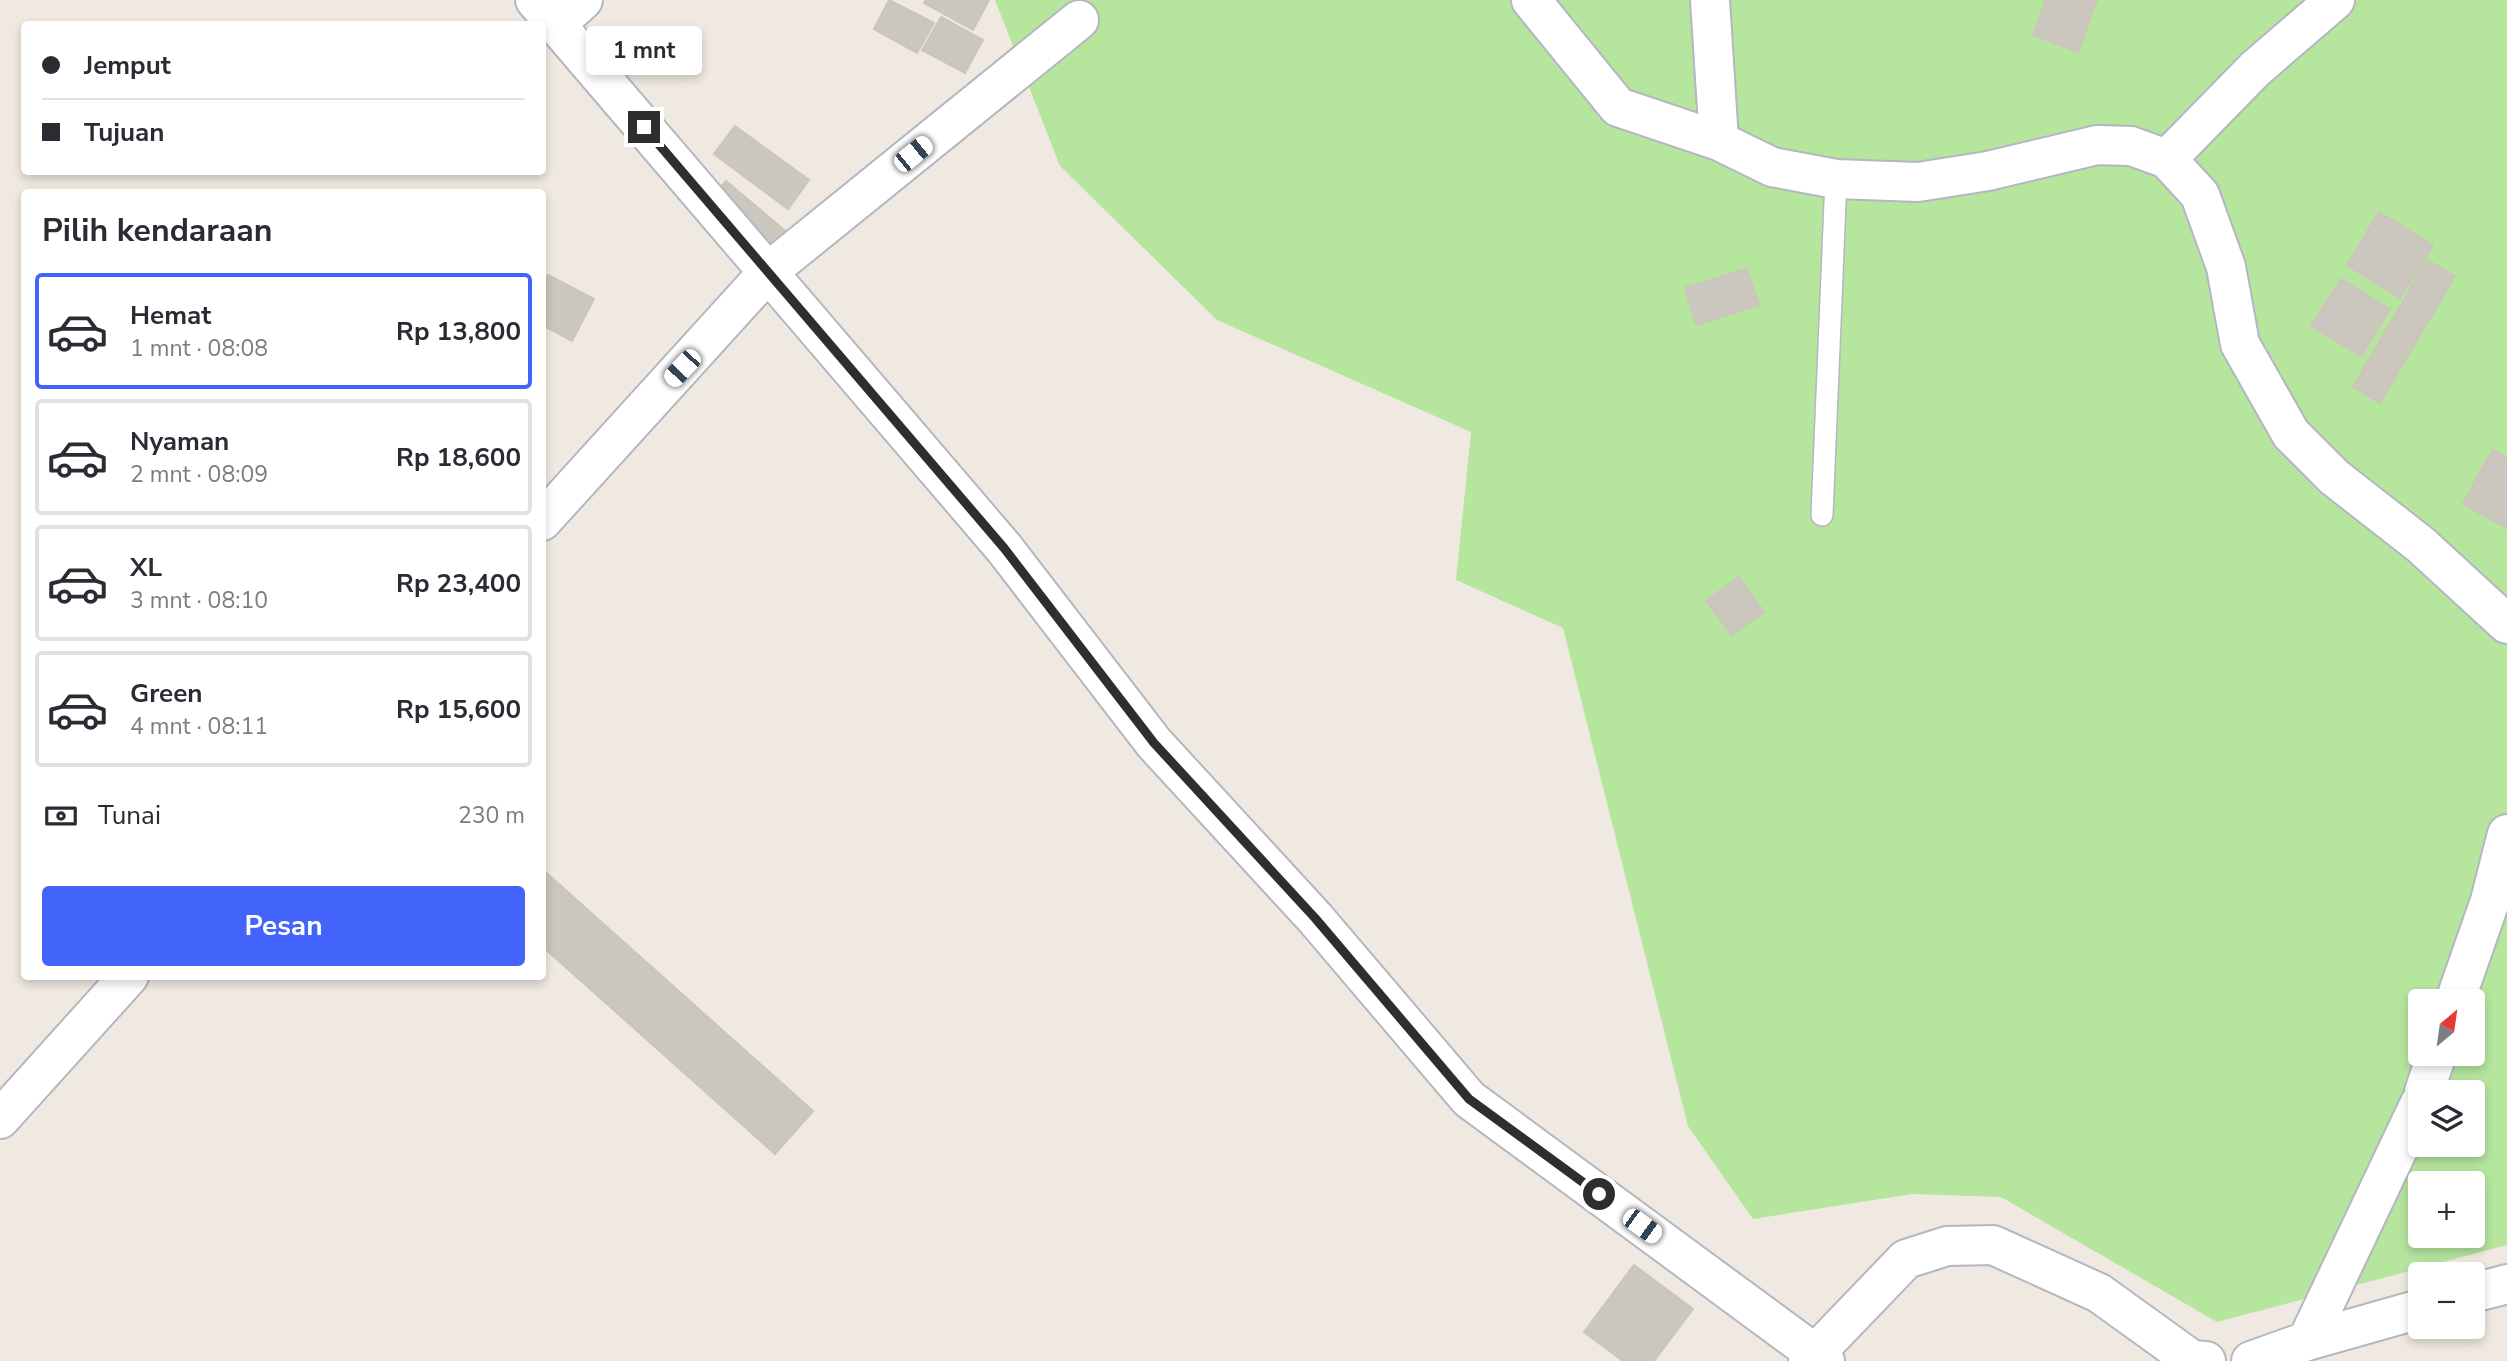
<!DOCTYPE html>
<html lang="id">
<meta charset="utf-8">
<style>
:root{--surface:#fff;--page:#f2f2f3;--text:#2b2b33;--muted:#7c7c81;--line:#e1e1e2;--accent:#4264fb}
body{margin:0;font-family:"Nunito Sans",sans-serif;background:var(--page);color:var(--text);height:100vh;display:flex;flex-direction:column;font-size:26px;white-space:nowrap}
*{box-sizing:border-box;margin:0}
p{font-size:23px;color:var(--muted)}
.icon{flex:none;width:38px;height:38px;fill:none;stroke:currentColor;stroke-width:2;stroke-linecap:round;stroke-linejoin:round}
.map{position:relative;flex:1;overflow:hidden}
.sheet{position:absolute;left:21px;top:189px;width:525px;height:791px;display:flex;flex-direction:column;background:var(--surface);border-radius:7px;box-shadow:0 4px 10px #0003}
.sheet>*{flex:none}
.banner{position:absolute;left:21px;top:21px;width:525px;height:154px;border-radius:7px;box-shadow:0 4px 10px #0003;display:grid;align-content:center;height:154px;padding:0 21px;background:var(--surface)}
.needle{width:46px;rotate:29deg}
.fabs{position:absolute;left:2408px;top:989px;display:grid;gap:14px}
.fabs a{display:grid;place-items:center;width:77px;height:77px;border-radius:7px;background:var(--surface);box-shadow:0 4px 10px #0003;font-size:35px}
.end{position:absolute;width:32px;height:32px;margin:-16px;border:9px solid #2e2e2e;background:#fff;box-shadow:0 0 0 4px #fff}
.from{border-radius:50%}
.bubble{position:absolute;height:49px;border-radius:7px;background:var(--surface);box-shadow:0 4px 10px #0003;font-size:23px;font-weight:700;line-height:49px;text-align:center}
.car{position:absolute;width:21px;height:42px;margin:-21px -10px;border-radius:9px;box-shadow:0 0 5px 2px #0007;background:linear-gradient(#fff 24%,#345 0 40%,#fff 0 76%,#345 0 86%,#fff 0)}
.banner b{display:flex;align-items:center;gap:24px;height:66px;font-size:26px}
.banner b+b{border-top:2px solid var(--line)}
.banner i{width:18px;height:18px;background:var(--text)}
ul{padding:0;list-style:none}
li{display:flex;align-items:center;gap:21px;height:116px;margin:0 14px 10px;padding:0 7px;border:4px solid var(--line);border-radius:7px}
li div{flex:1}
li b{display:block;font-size:26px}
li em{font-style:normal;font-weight:700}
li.current{border-color:var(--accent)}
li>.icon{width:63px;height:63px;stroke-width:1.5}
h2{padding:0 21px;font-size:32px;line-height:84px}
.pay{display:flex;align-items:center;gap:18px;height:77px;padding:0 21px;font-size:26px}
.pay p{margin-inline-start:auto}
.cta{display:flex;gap:14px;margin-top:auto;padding:14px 21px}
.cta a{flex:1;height:80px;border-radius:7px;background:var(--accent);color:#fff;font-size:28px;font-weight:700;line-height:80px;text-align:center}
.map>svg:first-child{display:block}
</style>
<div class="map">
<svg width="2507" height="1361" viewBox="0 0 2507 1361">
<rect width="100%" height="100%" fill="#efe9e1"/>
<path fill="#b6e59e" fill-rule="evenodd" d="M995 0H2507V1245L2217 1322 2001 1197 1912 1194 1753 1219 1688 1126 1563 628 1456 580 1471 432 1217 320 1060 166ZM2420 1001H2473V1054H2420ZM2420 1092H2473V1144H2420ZM2420 1183H2473V1236H2420Z"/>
<path fill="#cbc7bf" stroke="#cbc5ba" stroke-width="2" d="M889 0 934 23 917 53 874 29Z
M926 0H989L973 30 924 3Z
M2046 0H2097L2078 52 2033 35Z
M941 17 983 40 965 73 922 50Z
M735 126 809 180 788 209 714 154Z
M726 181 788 233 772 252 710 200Z
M2379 212 2433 245 2400 298 2347 265Z
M2427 260 2455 276 2380 403 2353 387Z
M1747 269 1759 305 1696 325 1685 288Z
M548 275 594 299 572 341 542 325V285Z
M2341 279 2390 309 2361 356 2311 326Z
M2492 450 2507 458V528L2463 504Z
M1739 577 1764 612 1732 635 1706 601Z
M542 869 813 1111 775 1154 542 946Z
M1634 1265 1693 1309 1654 1361H1623L1584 1332Z"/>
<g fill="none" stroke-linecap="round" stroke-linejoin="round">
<defs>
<path id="lane" d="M1822 515 1836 179"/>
<path id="street" d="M535 0 1004 548 1154 743 1315 918 1469 1099 1825 1361
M1531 0 1618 107 1719 141 1772 167 1836 179 1918 182 1988 171 2097 145 2131 146 2167 159 2200 195 2226 267 2240 344 2291 434 2334 477 2421 545 2507 624
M1710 0 1719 141
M556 24 583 0
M2167 159 2255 69 2335 0
M542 521 769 271 1079 20
M2455 1001 2490 901 2507 834
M2424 1092 2437 1054
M0 1119 129 976
M2473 1293 2507 1284
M2307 1341 2420 1103
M1808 1361 1906 1259 1947 1246 1993 1245 2099 1293 2192 1360 2206 1361
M2251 1361 2307 1341 2420 1309"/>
</defs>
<use href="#lane" stroke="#b4b7c1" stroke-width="24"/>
<use href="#street" stroke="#b4b7c1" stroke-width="42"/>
<use href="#lane" stroke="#fff" stroke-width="21"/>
<use href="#street" stroke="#fff" stroke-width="38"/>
</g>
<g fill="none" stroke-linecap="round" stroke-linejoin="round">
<path stroke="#2e2e2e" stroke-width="9" d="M644 127 1004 548 1154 743 1315 918 1469 1099 1599 1194"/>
</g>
</svg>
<div class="fabs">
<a><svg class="needle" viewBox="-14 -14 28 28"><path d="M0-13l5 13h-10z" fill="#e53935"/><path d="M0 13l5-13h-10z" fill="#7c7c81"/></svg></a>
<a><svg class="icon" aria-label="layers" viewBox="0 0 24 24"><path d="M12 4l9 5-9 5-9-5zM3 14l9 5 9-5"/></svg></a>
<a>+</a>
<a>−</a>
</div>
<i class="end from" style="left:1599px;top:1194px"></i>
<i class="end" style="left:644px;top:127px"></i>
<div class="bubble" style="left:586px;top:26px;width:116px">1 mnt</div>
<i class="car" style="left:913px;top:154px;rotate:51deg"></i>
<i class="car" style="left:682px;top:368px;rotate:223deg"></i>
<i class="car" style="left:1642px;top:1226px;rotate:126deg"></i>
<div class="banner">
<b><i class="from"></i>Jemput</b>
<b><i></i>Tujuan</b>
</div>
<section class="sheet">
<h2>Pilih kendaraan</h2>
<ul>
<li class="current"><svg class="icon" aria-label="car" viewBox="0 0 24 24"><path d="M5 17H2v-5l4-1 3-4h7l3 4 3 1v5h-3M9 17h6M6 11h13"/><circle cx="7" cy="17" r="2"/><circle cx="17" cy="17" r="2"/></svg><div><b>Hemat</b><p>1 mnt · 08:08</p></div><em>Rp 13,800</em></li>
<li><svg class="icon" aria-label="car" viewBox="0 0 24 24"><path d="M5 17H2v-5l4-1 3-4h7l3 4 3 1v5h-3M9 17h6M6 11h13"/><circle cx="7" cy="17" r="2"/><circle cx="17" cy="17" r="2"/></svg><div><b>Nyaman</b><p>2 mnt · 08:09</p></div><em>Rp 18,600</em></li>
<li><svg class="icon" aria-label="car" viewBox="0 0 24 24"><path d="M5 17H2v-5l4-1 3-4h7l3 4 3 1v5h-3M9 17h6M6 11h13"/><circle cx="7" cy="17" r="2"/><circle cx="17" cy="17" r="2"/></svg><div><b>XL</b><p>3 mnt · 08:10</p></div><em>Rp 23,400</em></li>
<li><svg class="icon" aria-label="car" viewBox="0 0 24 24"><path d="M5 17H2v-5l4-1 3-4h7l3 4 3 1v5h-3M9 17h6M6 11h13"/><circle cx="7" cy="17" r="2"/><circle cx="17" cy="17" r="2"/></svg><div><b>Green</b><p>4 mnt · 08:11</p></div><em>Rp 15,600</em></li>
</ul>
<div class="pay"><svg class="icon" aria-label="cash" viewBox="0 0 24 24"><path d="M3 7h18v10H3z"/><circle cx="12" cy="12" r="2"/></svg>Tunai<p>230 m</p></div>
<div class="cta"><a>Pesan</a></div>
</section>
</div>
